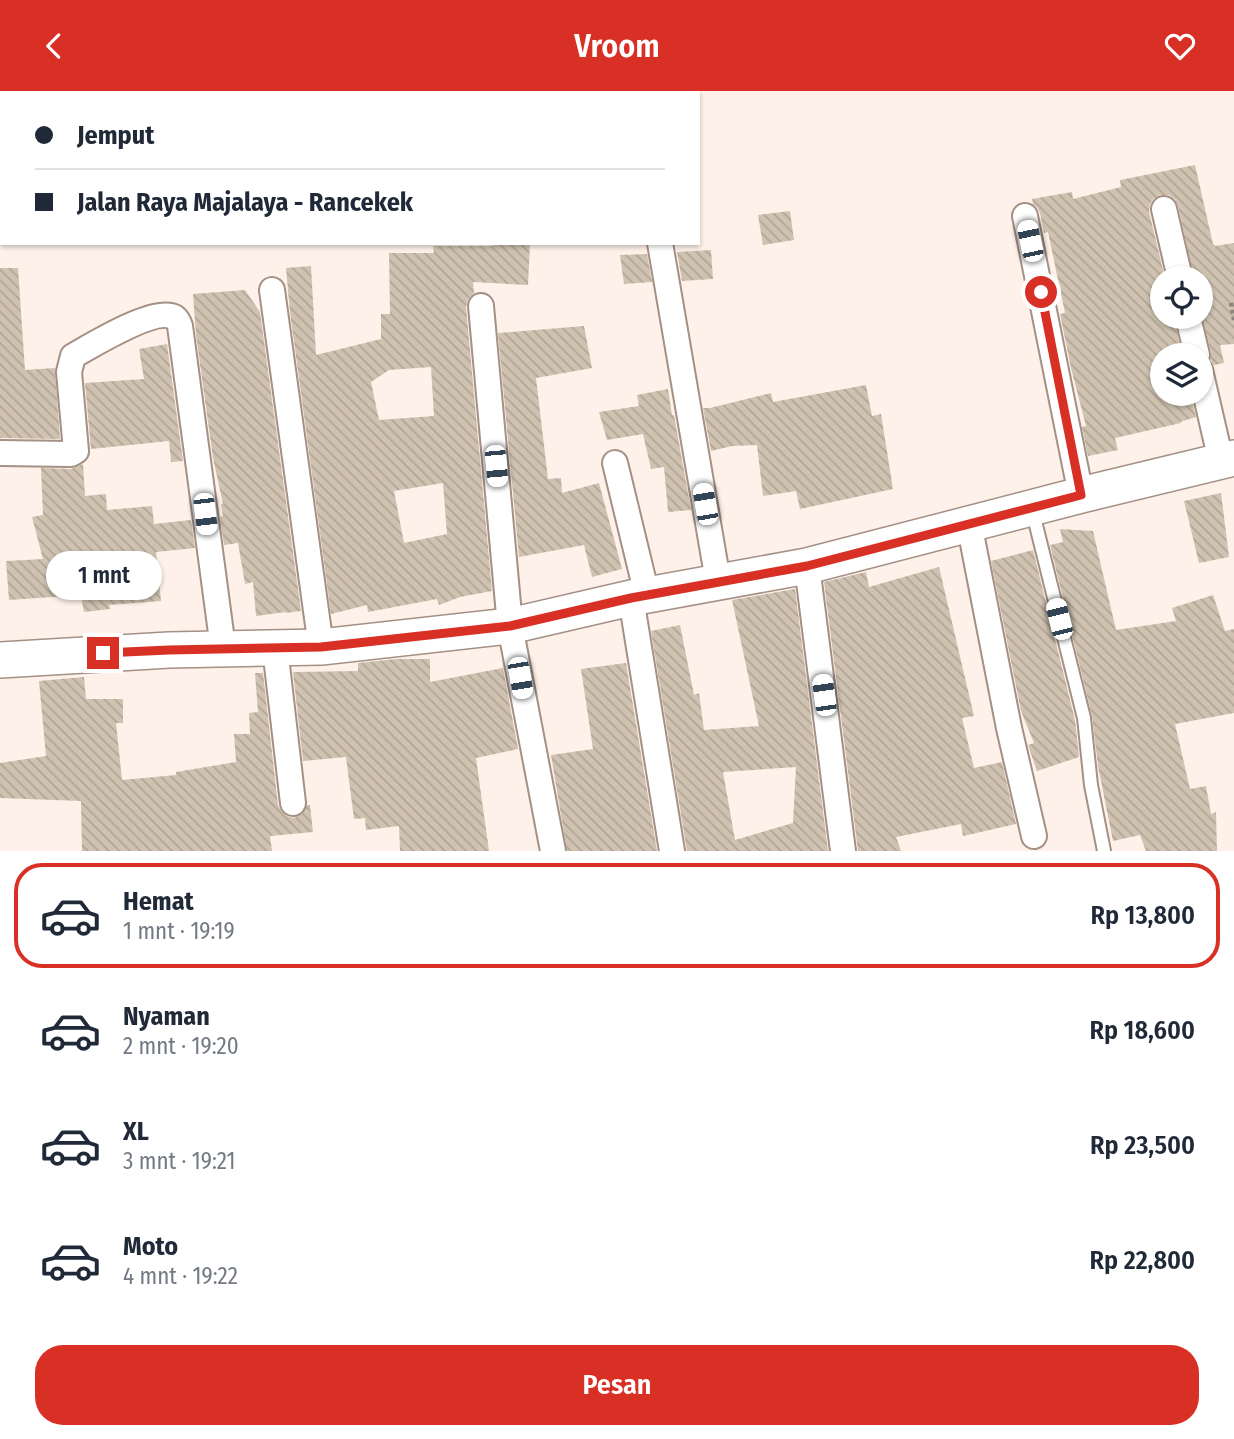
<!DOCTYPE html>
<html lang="id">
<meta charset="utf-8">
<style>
:root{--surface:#fff;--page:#f6f6f7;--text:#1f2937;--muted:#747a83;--line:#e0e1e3;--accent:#d93025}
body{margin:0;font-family:"Fira Sans Condensed",sans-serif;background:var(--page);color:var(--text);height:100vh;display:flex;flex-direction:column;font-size:26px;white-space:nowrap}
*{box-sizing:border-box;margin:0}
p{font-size:23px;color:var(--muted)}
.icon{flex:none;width:38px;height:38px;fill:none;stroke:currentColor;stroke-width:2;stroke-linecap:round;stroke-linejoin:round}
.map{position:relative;height:760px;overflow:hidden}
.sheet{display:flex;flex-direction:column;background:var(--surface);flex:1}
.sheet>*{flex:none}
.guide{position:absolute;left:0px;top:0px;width:700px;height:154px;box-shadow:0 2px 5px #0004;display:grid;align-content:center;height:154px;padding:0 35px;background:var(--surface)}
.controls{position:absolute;left:1150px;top:175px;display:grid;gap:14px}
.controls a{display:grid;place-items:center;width:63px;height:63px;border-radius:50%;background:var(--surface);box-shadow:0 2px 5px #0004;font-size:35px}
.end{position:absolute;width:32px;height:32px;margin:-16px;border:9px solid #d93025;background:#fff;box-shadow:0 0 0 4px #fff}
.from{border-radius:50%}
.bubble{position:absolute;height:49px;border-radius:24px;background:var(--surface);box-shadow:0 2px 5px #0004;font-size:23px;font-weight:600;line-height:49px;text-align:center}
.car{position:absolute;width:21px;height:42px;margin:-21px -10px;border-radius:9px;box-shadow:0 0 5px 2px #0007;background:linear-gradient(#fff 24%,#345 0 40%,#fff 0 76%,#345 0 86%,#fff 0)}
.guide b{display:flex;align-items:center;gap:24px;height:66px;font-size:26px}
.guide b+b{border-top:2px solid var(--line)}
.guide i{width:18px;height:18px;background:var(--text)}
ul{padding:12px 0 0;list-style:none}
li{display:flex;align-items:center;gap:21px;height:105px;margin:0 14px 10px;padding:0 21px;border:4px solid transparent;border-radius:28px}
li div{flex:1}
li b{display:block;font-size:26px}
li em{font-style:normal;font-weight:600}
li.current{border-color:var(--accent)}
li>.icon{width:63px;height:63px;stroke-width:1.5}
.cta{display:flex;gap:14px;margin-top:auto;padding:14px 35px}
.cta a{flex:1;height:80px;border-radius:28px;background:var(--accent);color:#fff;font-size:28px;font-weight:600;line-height:80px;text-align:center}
header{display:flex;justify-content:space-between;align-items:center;height:91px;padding:0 35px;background:var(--accent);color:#fff;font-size:32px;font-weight:600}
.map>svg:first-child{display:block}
</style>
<header><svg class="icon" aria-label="back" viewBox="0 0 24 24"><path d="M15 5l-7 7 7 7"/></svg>Vroom<svg class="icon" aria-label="heart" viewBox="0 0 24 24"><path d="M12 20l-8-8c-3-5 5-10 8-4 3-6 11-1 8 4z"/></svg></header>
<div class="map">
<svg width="1234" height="760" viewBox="0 0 1234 760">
<defs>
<pattern id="building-back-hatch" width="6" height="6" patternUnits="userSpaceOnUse" patternTransform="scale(1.75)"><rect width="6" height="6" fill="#cfc2b0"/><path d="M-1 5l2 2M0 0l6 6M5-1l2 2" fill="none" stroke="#b1a596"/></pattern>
</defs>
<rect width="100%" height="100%" fill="#fef1e9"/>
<path fill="url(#building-back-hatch)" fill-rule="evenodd" d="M1195 74 1213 153 1215 155 1234 152V253L1220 254 1224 272 1214 274 1211 269V261L1200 219V187H1194L1178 115 1175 108 1169 104H1160L1153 108 1150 113 1149 121 1165 187H1162V226H1174L1182 264H1162V303H1190L1196 326 1180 331 1181 332 1115 347 1118 359 1088 365 1082 336 1086 335 1071 277 1060 223 1065 222 1048 141 1044 142 1040 122 1037 116 1033 113 1032 108 1072 101 1073 108 1121 96 1120 89Z
M790 120 794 149 763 154 758 124Z
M493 152H530L528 194 473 191 474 202 468 208 466 216 492 500 460 506 439 514 437 508 368 521 367 514 331 523 290 221 286 177 311 175 316 264 381 248V223H390L389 162H434L433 155H493ZM431 276 434 325 379 329 371 291 389 279ZM443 392 447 443 404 452 394 400Z
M711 159 713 188 682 190 677 161Z
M647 163 652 191 624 193 620 164Z
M0 177H18L25 279 55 277 60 348 0 347Z
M245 199 260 221 301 520 286 522V521L256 525 253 491 245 493 238 452 224 454 220 426 223 425 221 413H223L213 367 196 244 193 203Z
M584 235 592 277 536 287 548 388 561 387 562 402 599 392 622 478 592 486 584 454 519 466 498 242Z
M167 253 183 370 171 371 169 350 91 358 85 292 144 288 139 258Z
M866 294 872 325 881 323 893 398 800 418 796 400 763 405 757 354 732 355 711 360 703 317H710L771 302 773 311Z
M668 298 672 324H674L691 419 668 421 664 376 651 378 643 343 607 349 599 321 639 315 637 304Z
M83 373 85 405 106 403 107 419 152 415 154 433 191 429 195 457 156 461 161 510 109 514 110 518 84 521 81 504 9 509 6 470 43 468 32 426 43 424 41 377 71 378Z
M1221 402 1229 466 1199 472 1184 410Z
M1060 438 1093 440 1116 539 1176 530 1172 517 1213 504 1225 540 1234 538V622L1175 633 1190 698 1206 695 1211 723 1216 721 1217 760H1146L1140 744 1113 750 1098 675 1092 625 1050 454 1063 451Z
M1033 459 1075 629 1079 666 1037 680 1028 654 1034 652 1021 620 991 470Z
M939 476 974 625 962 627 974 677 1002 671 1016 733 963 745 961 733 896 746 901 760H858L824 491 866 481 869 496Z
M795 498 828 760H687L651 540 680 534 694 604 699 602 704 639 759 635 732 509ZM796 676 793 732 735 749 723 681Z
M396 568H430V591L503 577 518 658 476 667 489 760H400L399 735 366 739 365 727 354 728 346 666 303 670 293 581 358 580V572Z
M626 572 657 760H567L551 664 593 658 581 578Z
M255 582H263L278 714 282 721 287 725 294 727 302 723 307 714H310L313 741 270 745 272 760H82L81 710 0 707V672L46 665 39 590 84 586 86 608H123V632H116L122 689 176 684V681L236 671 234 643H250L249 622 258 621Z"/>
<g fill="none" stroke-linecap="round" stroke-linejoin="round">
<defs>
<path id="service" d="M1032 418 1084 627 1091 694 1104 760"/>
<path id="minor" d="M631 0V2
M1164 118 1180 187
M1025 125 1081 404
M660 152 718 490
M272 199 321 556
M481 215 510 535 553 760
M1188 226 1197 264
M1200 279 1221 370
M0 362 71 363 76 360 69 281 73 265C91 255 154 216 174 226 177 228 179 232 180 235L223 557
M615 372 647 504
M969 432 1009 637 1034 745
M807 475 843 760
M631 507 672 760
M275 557 293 712"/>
<path id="secondary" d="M0 569 169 559 321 556 510 535 631 507 807 475 1081 404 1234 367"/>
</defs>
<use href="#service" stroke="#a49085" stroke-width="16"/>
<use href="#minor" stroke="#a49085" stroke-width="28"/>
<use href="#secondary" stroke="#a49085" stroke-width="38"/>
<path stroke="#8d837d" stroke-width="4.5" stroke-dasharray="3.5 3.5" stroke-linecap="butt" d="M1231 212 1234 229"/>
<use href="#service" stroke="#fff" stroke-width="12"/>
<use href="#minor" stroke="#fff" stroke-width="24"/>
<use href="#secondary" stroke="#fff" stroke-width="35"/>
</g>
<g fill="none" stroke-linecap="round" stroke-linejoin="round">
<path stroke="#d93025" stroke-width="9" d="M103 562 169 559 321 556 510 535 631 507 807 475 1081 404 1041 201"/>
</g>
</svg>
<div class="controls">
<a><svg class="icon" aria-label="locate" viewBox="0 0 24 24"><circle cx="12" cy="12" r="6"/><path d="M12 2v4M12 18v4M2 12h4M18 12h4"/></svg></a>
<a><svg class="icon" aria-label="layers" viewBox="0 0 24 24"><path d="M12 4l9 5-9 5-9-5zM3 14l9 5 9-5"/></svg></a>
</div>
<i class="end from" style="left:1041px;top:201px"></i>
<i class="end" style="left:103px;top:562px"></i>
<div class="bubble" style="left:46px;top:460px;width:116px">1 mnt</div>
<i class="car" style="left:1030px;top:150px;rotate:348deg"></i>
<i class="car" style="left:496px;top:375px;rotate:175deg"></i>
<i class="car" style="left:705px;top:413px;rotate:350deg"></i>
<i class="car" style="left:205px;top:423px;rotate:173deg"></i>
<i class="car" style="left:1059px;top:528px;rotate:346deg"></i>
<i class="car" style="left:520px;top:587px;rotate:170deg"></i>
<i class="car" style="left:824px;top:604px;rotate:352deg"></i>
<div class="guide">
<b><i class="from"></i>Jemput</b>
<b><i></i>Jalan Raya Majalaya - Rancekek</b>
</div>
</div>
<section class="sheet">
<ul>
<li class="current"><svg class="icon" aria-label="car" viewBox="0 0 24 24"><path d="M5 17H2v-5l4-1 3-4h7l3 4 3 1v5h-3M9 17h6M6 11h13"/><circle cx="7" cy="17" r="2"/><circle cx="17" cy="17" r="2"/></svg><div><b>Hemat</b><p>1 mnt · 19:19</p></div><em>Rp 13,800</em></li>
<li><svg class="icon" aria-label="car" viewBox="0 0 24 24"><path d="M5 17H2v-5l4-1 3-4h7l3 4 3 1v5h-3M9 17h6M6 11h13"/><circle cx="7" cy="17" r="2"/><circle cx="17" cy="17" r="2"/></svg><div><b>Nyaman</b><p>2 mnt · 19:20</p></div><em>Rp 18,600</em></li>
<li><svg class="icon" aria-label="car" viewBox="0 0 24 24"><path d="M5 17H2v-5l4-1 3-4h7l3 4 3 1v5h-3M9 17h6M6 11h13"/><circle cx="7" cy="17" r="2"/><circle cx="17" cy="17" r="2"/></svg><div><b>XL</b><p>3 mnt · 19:21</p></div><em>Rp 23,500</em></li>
<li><svg class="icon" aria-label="car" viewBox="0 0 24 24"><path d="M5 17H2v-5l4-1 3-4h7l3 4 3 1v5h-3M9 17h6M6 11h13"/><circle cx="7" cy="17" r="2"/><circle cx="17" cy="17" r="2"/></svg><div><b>Moto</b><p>4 mnt · 19:22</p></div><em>Rp 22,800</em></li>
</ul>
<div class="cta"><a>Pesan</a></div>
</section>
